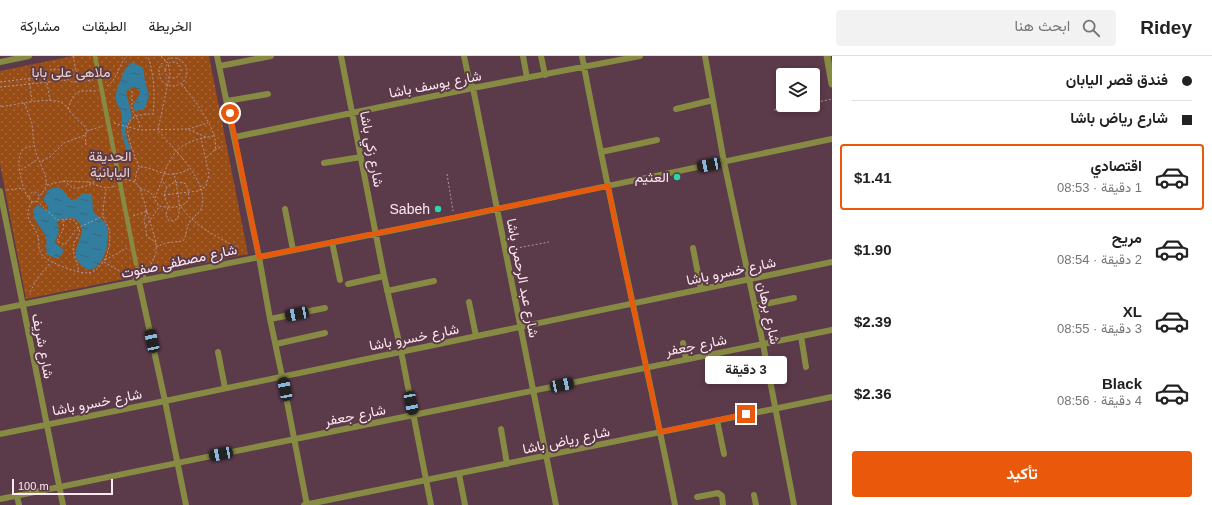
<!DOCTYPE html>
<html lang="ar">
<meta charset="utf-8">
<style>
:root{--surface:#fff;--page:#f2f2f2;--text:#222;--muted:#767676;--line:#e0e0e0;--accent:#ea580c}
body{margin:0;font-family:Arial,Vazirmatn,sans-serif;background:var(--page);color:var(--text);direction:rtl;height:100vh;display:flex;flex-direction:column;font-size:15px;white-space:nowrap}
*{box-sizing:border-box;margin:0}
p{font-size:13px;color:var(--muted)}
.icon{flex:none;width:22px;height:22px;fill:none;stroke:currentColor;stroke-width:2;stroke-linecap:round;stroke-linejoin:round}
.map{position:relative;flex:1;overflow:hidden;direction:ltr}
.panel{display:flex;flex-direction:column;background:var(--surface);width:380px}
.panel>*{flex:none}
.guide{display:grid;align-content:center;height:88px;padding:0 20px;background:var(--surface)}
.tools{position:absolute;left:776px;top:12px;display:grid;gap:8px}
.tools a{display:grid;place-items:center;width:44px;height:44px;border-radius:4px;background:var(--surface);box-shadow:0 2px 6px #0003;font-size:20px}
.scale{position:absolute;left:12px;bottom:10px;width:101px;box-sizing:border-box;padding-left:4px;border:2px solid #fee8f1;border-top:0;font-size:11px;line-height:14px;white-space:nowrap;color:#fee8f1;-webkit-text-stroke:3px #5b3a49;paint-order:stroke}
.end{position:absolute;width:18px;height:18px;margin:-9px;border:5px solid #ea580c;background:#fff;box-shadow:0 0 0 2px #fff}
.from{border-radius:50%}
.bubble{position:absolute;height:28px;border-radius:4px;background:var(--surface);box-shadow:0 2px 6px #0003;font-size:13px;font-weight:700;line-height:28px;text-align:center;direction:rtl}
.car{position:absolute;width:12px;height:24px;margin:-12px -6px;border-radius:5px;box-shadow:0 0 3px 1px #0007;background:linear-gradient(#222 24%,#8ab4d8 0 40%,#222 0 76%,#8ab4d8 0 86%,#222 0)}
.guide b{display:flex;align-items:center;gap:14px;height:38px;font-size:15px}
.guide b+b{border-top:1px solid var(--line)}
.guide i{width:10px;height:10px;background:var(--text)}
ul{padding:0;list-style:none}
li{display:flex;align-items:center;gap:12px;height:66px;margin:0 8px 6px;padding:0 12px;border:2px solid transparent;border-radius:4px}
li div{flex:1}
li b{display:block;font-size:15px}
li em{font-style:normal;font-weight:700}
li.on{border-color:var(--accent)}
li>.icon{width:36px;height:36px;stroke-width:1.5}
.cta{display:flex;gap:8px;margin-top:auto;padding:8px 20px}
.cta a{flex:1;height:46px;border-radius:4px;background:var(--accent);color:#fff;font-size:16px;font-weight:700;line-height:46px;text-align:center}
header{display:flex;align-items:center;gap:24px;box-sizing:border-box;height:56px;padding:0 20px;background:var(--surface);border-bottom:1px solid var(--line)}
header strong{font-size:19px}
nav{display:flex;gap:22px;margin-inline-start:auto;font-size:14px}
.search{width:280px;height:36px;background:var(--page);display:flex;align-items:center;gap:10px;box-sizing:border-box;padding:0 14px;border-radius:4px;color:var(--muted);font-size:15px}
main{display:flex;flex:1;min-height:0}
.map>svg:first-child{display:block}
</style>
<header>
<strong>Ridey</strong>
<div class="search"><svg class="icon" aria-label="search" viewBox="0 0 24 24"><circle cx="10" cy="10" r="6"/><path d="M15 15l6 6"/></svg>ابحث هنا</div>
<nav><a>الخريطة</a><a>الطبقات</a><a>مشاركة</a></nav>
</header>
<main>
<section class="panel">
<div class="guide">
<b><i class="from"></i>فندق قصر اليابان</b>
<b><i></i>شارع رياض باشا</b>
</div>
<ul>
<li class="on"><svg class="icon" aria-label="car" viewBox="0 0 24 24"><path d="M5 17H2v-5l4-1 3-4h7l3 4 3 1v5h-3M9 17h6M6 11h13"/><circle cx="7" cy="17" r="2"/><circle cx="17" cy="17" r="2"/></svg><div><b>اقتصادي</b><p>1 دقيقة · 08:53</p></div><em>$1.41</em></li>
<li><svg class="icon" aria-label="car" viewBox="0 0 24 24"><path d="M5 17H2v-5l4-1 3-4h7l3 4 3 1v5h-3M9 17h6M6 11h13"/><circle cx="7" cy="17" r="2"/><circle cx="17" cy="17" r="2"/></svg><div><b>مريح</b><p>2 دقيقة · 08:54</p></div><em>$1.90</em></li>
<li><svg class="icon" aria-label="car" viewBox="0 0 24 24"><path d="M5 17H2v-5l4-1 3-4h7l3 4 3 1v5h-3M9 17h6M6 11h13"/><circle cx="7" cy="17" r="2"/><circle cx="17" cy="17" r="2"/></svg><div><b>XL</b><p>3 دقيقة · 08:55</p></div><em>$2.39</em></li>
<li><svg class="icon" aria-label="car" viewBox="0 0 24 24"><path d="M5 17H2v-5l4-1 3-4h7l3 4 3 1v5h-3M9 17h6M6 11h13"/><circle cx="7" cy="17" r="2"/><circle cx="17" cy="17" r="2"/></svg><div><b>Black</b><p>4 دقيقة · 08:56</p></div><em>$2.36</em></li>
</ul>
<div class="cta"><a>تأكيد</a></div>
</section>
<div class="map">
<svg width="832" height="449" viewBox="0 0 832 449">
<defs>
<pattern id="park-dots" width="8" height="8" patternUnits="userSpaceOnUse"><rect width="8" height="8" fill="#994d16"/><path d="M2 2h.1M6 6h.1" fill="none" stroke="#a86738" stroke-width="1.8" stroke-linecap="round"/></pattern>
<pattern id="water-ripples" width="26" height="14" patternUnits="userSpaceOnUse"><rect width="26" height="14" fill="#317ea1"/><path d="M2 4q2-2 4 0t4 0M15 11q2-2 4 0t4 0" fill="none" stroke="#3d6579"/></pattern>
</defs>
<rect width="100%" height="100%" fill="#5b3a49"/>
<path fill="url(#park-dots)" d="M73 0H209L248 198 152 217 145 213 134 214V215L129 216V222L26 243 0 108V15Z"/>
<path fill="url(#water-ripples)" d="M132 6 143 12 145 25 149 39 145 52 142 54H138L137 56C128 49 140 43 140 35 136 30 130 31 126 36L132 60 127 68 125 76 132 97 130 100 127 97 122 78V58L116 45V39L117 33 125 13Z
M53 132C65 130 64 139 71 144L77 143 83 137 92 139 93 155C97 161 105 164 107 171 112 184 100 227 81 209 64 192 96 176 74 162L60 163 57 166 59 174 55 187 64 194 60 201 55 202 47 198C45 192 48 185 45 179 42 171 25 158 38 149L47 155 48 154V150L44 145V142L48 134Z"/>
<g fill="none" stroke-linecap="round" stroke-linejoin="round">
<path stroke="#b196a2" stroke-width="1" stroke-dasharray="2 2" stroke-linecap="butt" d="M73 0 76 14
M159 16a14 14 0 1 1 28 0a14 14 0 1 1-28 0Z
M165 14a8 8 0 1 1 16 0a8 8 0 1 1-16 0Z
M67 20a6 6 0 1 1 12 0a6 6 0 1 1-12 0Z
M29 23 32 45
M0 26 33 22 49 14 56 13 68 16
M76 26 93 24
M47 27 50 44
M182 28C192 42 220 75 215 93 214 96 209 99 206 102
M107 30C117 25 118 9 127 0
M0 31 68 24
M132 35V54L139 66 140 73
M24 47C27 54 30 61 32 68 33 76 33 84 35 93 38 108 56 127 39 140
M813 47 832 43
M0 49V51C14 49 51 40 62 47 67 50 70 57 75 61 79 66 85 69 87 75L85 79 64 87 50 101 40 106
M68 53C75 33 76 35 96 35
M774 54 800 49
M114 67 140 74 187 73 206 81
M188 73 208 67
M87 75 103 70
M85 79 86 90
M215 94 223 90
M139 111C135 99 117 65 137 60 142 58 148 58 153 58 155 38 154 19 148 0
M21 114 38 103
M447 118 453 155
M125 123 135 126 140 132 156 186V197L149 213
M64 125 73 132C83 133 97 127 100 117 101 113 99 109 101 105L108 103
M135 125 137 114 140 111C149 111 155 115 163 117 171 120 182 117 189 113
M47 129 64 125 89 126
M96 129 106 132 116 130
M167 131 163 126 162 123C173 92 181 86 213 80
M140 132 151 137 159 150C169 152 183 153 189 143L188 133 186 128C169 121 157 137 170 151
M7 134 23 132
M29 141a5 5 0 1 1 10 0a5 5 0 1 1-10 0Z
M164 139 198 135 206 130 209 118 201 82
M28 141C22 133 15 103 22 95 25 91 29 91 33 90
M155 142 162 124
M37 145 57 164 71 163 75 165 79 173 80 176 74 187 73 194 79 215
M32 146C22 162 33 167 38 180 40 187 37 194 43 200 50 207 79 218 89 217 98 215 104 206 107 198 110 189 111 179 108 170 106 167 104 164 103 159 103 150 105 140 106 132
M181 151C197 172 216 180 238 192
M168 152 166 158 168 164 172 165 177 163C183 153 176 129 174 117
M147 155 144 163 147 181 156 186
M133 160 147 155
M64 164 63 174 57 185 65 189 76 173 103 160
M146 170 159 151
M156 191 166 187 183 185C187 179 186 172 189 167 192 161 198 159 201 153 212 127 172 92 158 74L170 17 168 7 161 0
M512 193 549 186
M105 204 127 192
M104 206 123 217
M30 236 37 223 50 207"/>
<path stroke="#878a42" stroke-width="3" d="M134 227V219L137 216 143 217 146 224"/>
<path stroke="#878a42" stroke-width="4.5" d="M95 0 136 208
M137 213V216"/>
<path stroke="#878a42" stroke-width="6" d="M217 0 259 201 270 263 282 320 307 449
M341 0 384 220 401 295 431 449
M464 0 468 19 473 32 556 449
M523 0 527 22
M541 0 545 19
M582 0C610 150 645 299 675 449
M705 0 724 106 763 288 794 449
M0 6 29 0
M220 10 271 0
M227 45 268 38
M676 53 713 44
M235 81 473 32 640 0
M601 96 657 84
M324 107 361 101
M0 135 63 449
M285 153 293 194
M332 186 340 224
M693 192 701 233
M139 226 165 345 186 449
M348 228 384 220
M387 235 434 225
M469 246 476 280
M755 250 794 242
M0 253 454 162 832 83
M270 263 325 252
M801 280 806 311
M683 287 686 303
M276 288 325 277
M218 296 225 332
M717 364 724 398
M501 373 507 408
M0 378 165 345 832 206
M459 418 465 449
M754 439 756 449
M17 440 19 449
M697 441 718 437 722 440 723 449
M0 443 832 274
M304 449 832 341"/>
<path stroke="#878a42" stroke-width="7" d="M827 0 832 28"/>
<path stroke="#b196a2" stroke-width="1" stroke-dasharray="2 2" stroke-linecap="butt" d="M89 126 96 129"/>
</g>
<g fill="none" stroke-linecap="round" stroke-linejoin="round">
<path stroke="#ea580c" stroke-width="5" d="M230 57 259 201 608 130 616 171 660 376 746 358"/>
</g>
<g fill="#2cd5ab" stroke="#5b3a49" stroke-width="1.5">
<circle cx="677" cy="121" r="4"/>
<circle cx="438" cy="153" r="4"/>
</g>
<g text-anchor="middle" dominant-baseline="central" stroke-width="4" stroke-linejoin="round" paint-order="stroke">
<g font-size="14" fill="#edd2c3" stroke="#5b3a49">
<text x="71" y="16">ملاهى على بابا</text>
<text x="110" y="100">الحديقة<tspan x="110" dy="16">اليابانية</tspan></text>
</g>
<g font-size="14" fill="#fee8f1" stroke="#5b3a49">
<text transform="translate(435 28) rotate(-11)">شارع يوسف باشا</text>
<text transform="translate(372 93) rotate(79)">شارع زكي باشا</text>
<text transform="translate(179 205) rotate(-12)">شارع مصطفى صفوت</text>
<text transform="translate(731 215) rotate(-12)">شارع خسرو باشا</text>
<text transform="translate(523 222) rotate(79)">شارع عبد الرحمن باشا</text>
<text transform="translate(769 257) rotate(78)">شارع برهان</text>
<text transform="translate(414 281) rotate(-11)">شارع خسرو باشا</text>
<text transform="translate(696 289) rotate(-11)">شارع جعفر</text>
<text transform="translate(43 290) rotate(79)">شارع شريف</text>
<text transform="translate(97 346) rotate(-11)">شارع خسرو باشا</text>
<text transform="translate(355 359) rotate(-11)">شارع جعفر</text>
<text transform="translate(566 384) rotate(-12)">شارع رياض باشا</text>
</g>
<g font-size="14" fill="#fee8f1" stroke="#5b3a49" text-anchor="end">
<text x="669" y="121">العثيم</text>
<text x="430" y="153">Sabeh</text>
</g>
</g>
</svg>
<div class="tools">
<a><svg class="icon" aria-label="layers" viewBox="0 0 24 24"><path d="M12 4l9 5-9 5-9-5zM3 14l9 5 9-5"/></svg></a>
</div>
<div class="scale">100 m</div>
<i class="end from" style="left:230px;top:57px"></i>
<i class="end" style="left:746px;top:358px"></i>
<div class="bubble" style="left:705px;top:300px;width:82px">3 دقيقة</div>
<i class="car" style="left:709px;top:109px;rotate:259deg"></i>
<i class="car" style="left:297px;top:258px;rotate:259deg"></i>
<i class="car" style="left:152px;top:285px;rotate:348deg"></i>
<i class="car" style="left:562px;top:329px;rotate:78deg"></i>
<i class="car" style="left:285px;top:333px;rotate:349deg"></i>
<i class="car" style="left:411px;top:347px;rotate:169deg"></i>
<i class="car" style="left:221px;top:398px;rotate:259deg"></i>
</div>
</main>
